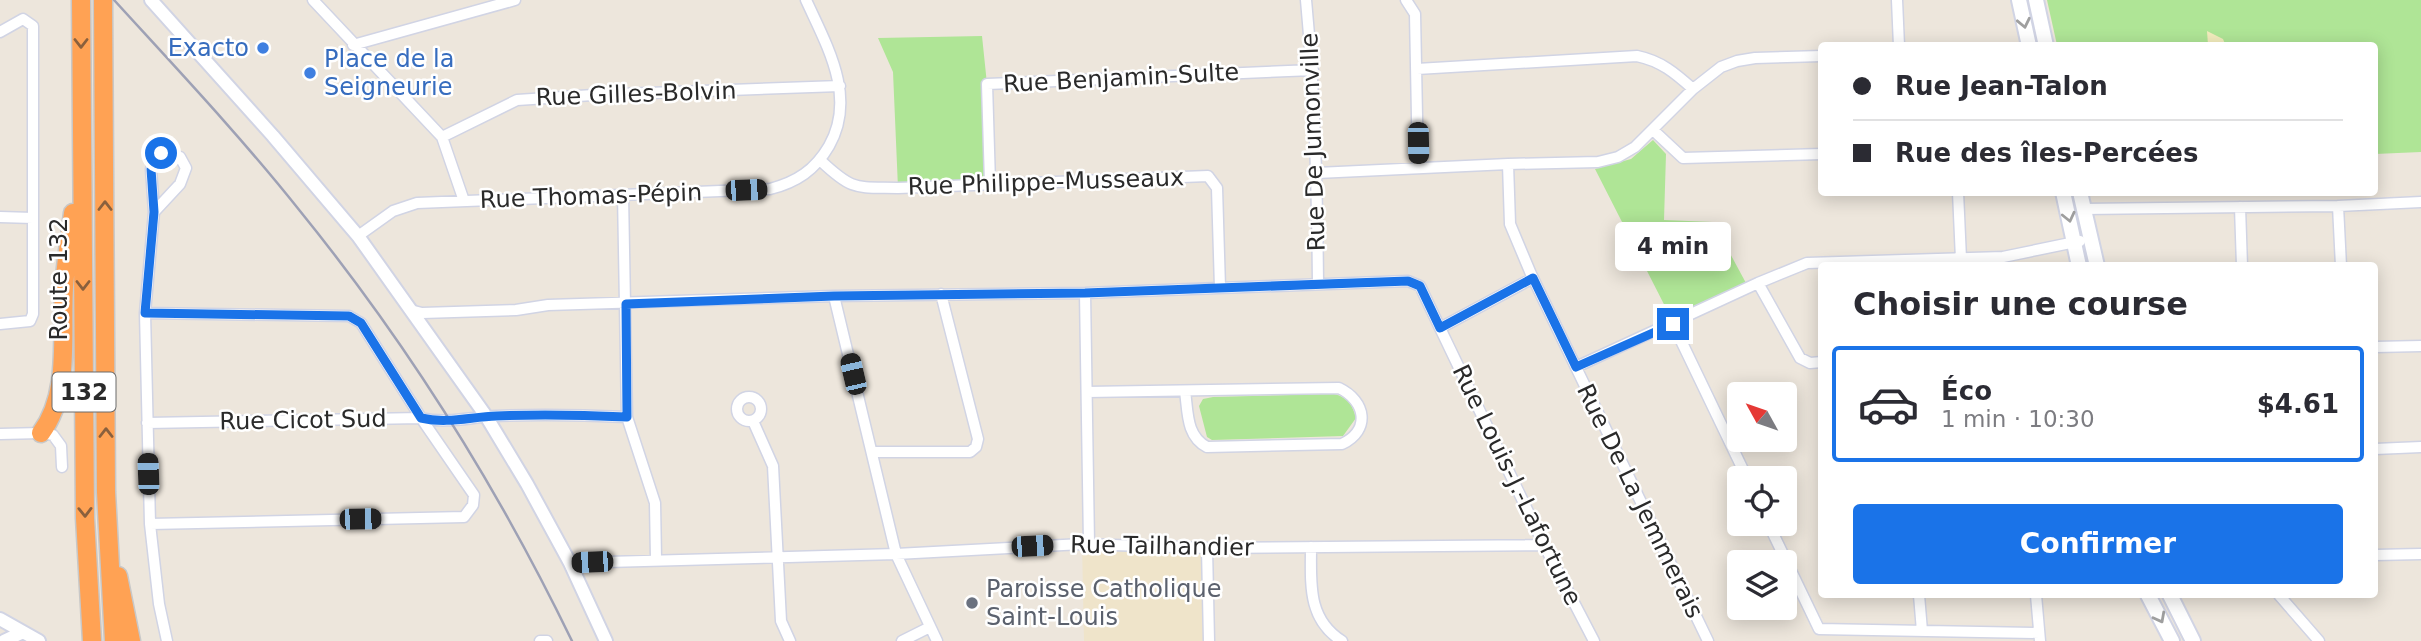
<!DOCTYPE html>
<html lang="fr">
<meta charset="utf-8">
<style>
:root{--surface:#fff;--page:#f7f7f7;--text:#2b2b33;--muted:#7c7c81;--line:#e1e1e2;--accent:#1a73e8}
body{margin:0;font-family:"DejaVu Sans",sans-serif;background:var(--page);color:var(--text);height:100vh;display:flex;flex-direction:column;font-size:26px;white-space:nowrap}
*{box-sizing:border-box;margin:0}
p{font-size:23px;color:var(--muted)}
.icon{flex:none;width:38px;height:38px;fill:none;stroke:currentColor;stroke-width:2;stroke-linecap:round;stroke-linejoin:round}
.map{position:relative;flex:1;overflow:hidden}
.side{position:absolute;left:1818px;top:262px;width:560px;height:336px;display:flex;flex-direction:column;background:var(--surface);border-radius:7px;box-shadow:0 4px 18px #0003}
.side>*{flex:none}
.top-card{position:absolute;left:1818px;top:42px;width:560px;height:154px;border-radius:7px;box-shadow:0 4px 18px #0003;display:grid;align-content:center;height:154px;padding:0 35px;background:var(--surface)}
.needle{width:46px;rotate:310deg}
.fabs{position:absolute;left:1727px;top:382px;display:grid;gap:14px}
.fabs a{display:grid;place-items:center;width:70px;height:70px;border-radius:7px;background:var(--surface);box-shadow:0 4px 18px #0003;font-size:35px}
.end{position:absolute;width:32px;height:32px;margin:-16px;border:9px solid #1a73e8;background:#fff;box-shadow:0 0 0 4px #fff}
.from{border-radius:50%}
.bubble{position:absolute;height:49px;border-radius:7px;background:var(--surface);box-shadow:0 4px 18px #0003;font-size:23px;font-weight:700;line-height:49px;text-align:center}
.car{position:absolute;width:21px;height:42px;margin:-21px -10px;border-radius:9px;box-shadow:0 0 5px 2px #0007;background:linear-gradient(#222 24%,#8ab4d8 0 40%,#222 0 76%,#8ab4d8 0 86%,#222 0)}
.top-card b{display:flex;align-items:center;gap:24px;height:66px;font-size:26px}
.top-card b+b{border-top:2px solid var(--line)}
.top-card i{width:18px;height:18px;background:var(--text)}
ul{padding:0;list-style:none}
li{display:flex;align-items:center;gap:21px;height:116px;margin:0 14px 10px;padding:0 21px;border:4px solid var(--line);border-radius:7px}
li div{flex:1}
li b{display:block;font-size:26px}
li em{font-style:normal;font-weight:700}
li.on{border-color:var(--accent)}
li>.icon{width:63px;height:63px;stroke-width:1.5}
h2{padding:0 35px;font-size:32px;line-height:84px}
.button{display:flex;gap:14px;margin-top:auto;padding:14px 35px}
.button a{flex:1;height:80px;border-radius:7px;background:var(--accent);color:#fff;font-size:28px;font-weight:700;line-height:80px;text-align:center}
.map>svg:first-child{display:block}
</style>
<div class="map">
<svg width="2421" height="641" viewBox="0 0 2421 641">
<rect width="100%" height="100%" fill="#ede6dc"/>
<path fill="#efe4ca" d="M1082 544 1207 548 1209 641H1084Z"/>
<path fill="#afe596" d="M2047 0H2421V152L2375 154V46L2057 45Z
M982 36 987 84 990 183 898 188 893 72 878 38Z
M1653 140 1666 154 1664 220 1713 222 1746 283 1672 320 1595 169 1631 159Z
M1334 394C1349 398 1352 404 1356 418L1343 436 1212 440 1207 437 1199 406 1203 399 1213 397Z"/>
<path fill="#f3ecbd" d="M2207 31 2223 39 2225 44 2208 45Z"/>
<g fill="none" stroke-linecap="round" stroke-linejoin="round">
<defs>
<path id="minor" d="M313 0 442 137 464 201
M1306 0C1315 95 1317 188 1318 283
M1406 0 1415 14 1418 168
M1897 0 1899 46
M0 32 23 19 33 26V314L30 321 0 324
M353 45 515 0
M1417 69 1637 56C1661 61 1675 73 1693 89
M1653 130 1683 158 1822 154
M442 137 517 100 593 95 840 86
M821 161C853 191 855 187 898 188L1208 176 1217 188 1220 288
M1508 164 1510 224 1531 274 1708 641
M1317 173 1508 164 1598 162 1618 157 1635 147 1693 89 1721 67 1737 61 1755 58 1822 56
M990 183 987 84 1313 70
M1958 192 1961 259
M623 194 627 417 655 503 656 559
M2338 206 2341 266
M2240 207 2242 266
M2084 209 2338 206 2421 202
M154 212 180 184 186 168 180 157 161 153 151 169 154 212 145 313 150 524 159 604 167 641
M0 217 33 218
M358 236 393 211 417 203 770 189C797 182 815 170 829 146 857 97 827 46 806 0
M1758 283 1800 358 1810 363 1822 362
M1085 293 1089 544
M834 296 896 554 937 641
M410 310 422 313 516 310 548 305 834 296 1085 293 1408 281 1420 286 1440 328 1533 278
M145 313 349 316 361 323 421 418 474 495 473 505 464 517 150 524
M1673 324 1747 478
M1440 328 1544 545 1594 641
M2375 347 2421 346
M1576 367 1758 283 1807 263 2003 257 2080 241
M1087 392 1339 388C1366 401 1371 430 1342 444L1207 447C1186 436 1188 412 1185 391
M737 409a12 12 0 1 1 24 0a12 12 0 1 1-24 0Z
M753 421 773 466 781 621 790 641
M147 423 421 418C447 424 470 417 496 416 540 414 583 415 627 417
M0 434 41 433 53 435 61 446 62 467
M2375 449 2421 447
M872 452H970L976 447 978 439 941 294
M1768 523 1819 629 2039 633
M1311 547C1311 583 1307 619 1342 641
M1207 548 1209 641
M2375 555 2421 554
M570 563 896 554 1082 544 1207 548 1544 545
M1919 595 1922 631
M2036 595 2040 641
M2279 595 2319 641
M540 641H547
M902 641 930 627"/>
<path id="tertiary" d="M151 0 273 136 358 236 486 416 527 484 570 563 606 641
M0 619 39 641
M4 641 23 632"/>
<path id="secondary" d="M2019 0 2029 46
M2036 0 2046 46
M2063 192 2079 266
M2080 192 2097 266
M2148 595 2172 641
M2170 595 2193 641"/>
<path id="motorway" d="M81 0 85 518 92 641
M103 0 106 492 114 641
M41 433C71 393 61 335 64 287 66 262 70 237 73 213
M118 576 131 641"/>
</defs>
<use href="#minor" stroke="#d1d4e4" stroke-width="13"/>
<use href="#tertiary" stroke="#d1d4e4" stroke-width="16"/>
<use href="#secondary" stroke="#d1d4e4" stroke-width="18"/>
<use href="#motorway" stroke="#c8c8c8" stroke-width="21"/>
<use href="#minor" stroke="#fff" stroke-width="10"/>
<use href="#tertiary" stroke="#fff" stroke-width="12"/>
<use href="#secondary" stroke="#fff" stroke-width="14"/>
<use href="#motorway" stroke="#ffa254" stroke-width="18"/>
<path stroke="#9ea1b5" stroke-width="2.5" d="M114 0C177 69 242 138 300 211 407 343 498 488 572 641"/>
</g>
<defs><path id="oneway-chevron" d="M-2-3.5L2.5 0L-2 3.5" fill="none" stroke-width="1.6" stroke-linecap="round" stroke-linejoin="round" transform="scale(1.75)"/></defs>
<g stroke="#9f9f9f">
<use href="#oneway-chevron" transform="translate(2024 23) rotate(78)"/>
<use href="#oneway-chevron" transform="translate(2069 217) rotate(77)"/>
<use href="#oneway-chevron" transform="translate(2160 618) rotate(62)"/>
</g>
<g stroke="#8a603d">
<use href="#oneway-chevron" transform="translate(81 43) rotate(90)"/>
<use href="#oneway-chevron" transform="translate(105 206) rotate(-90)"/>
<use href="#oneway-chevron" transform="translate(83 285) rotate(90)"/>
<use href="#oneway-chevron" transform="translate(106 433) rotate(-90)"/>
<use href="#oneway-chevron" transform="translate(85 512) rotate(89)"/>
</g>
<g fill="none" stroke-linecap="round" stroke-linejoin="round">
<path stroke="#1a73e8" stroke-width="9" d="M161 153 151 169 154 212 145 313 349 316 361 323 421 418C447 424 470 417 496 416 540 414 583 415 627 417L626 304 834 296 1085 293 1408 281 1420 286 1440 328 1533 278 1576 367 1673 324"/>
</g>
<g fill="#3f7fe0" stroke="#fff" stroke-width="2.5">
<circle cx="263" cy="48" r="7"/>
<circle cx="310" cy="73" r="7"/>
</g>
<circle fill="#6b7280" stroke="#fff" stroke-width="2.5" cx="972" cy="603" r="7"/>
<g text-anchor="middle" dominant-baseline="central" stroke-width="5" stroke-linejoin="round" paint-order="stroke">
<rect fill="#fff" stroke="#6a6a6a" stroke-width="2" x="52.5" y="372.5" width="63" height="39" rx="5"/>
<g font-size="23" font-weight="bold" fill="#2a2a2a">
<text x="84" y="392">132</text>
</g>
<g font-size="24" fill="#366cbe" stroke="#fff" text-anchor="end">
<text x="249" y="48">Exacto</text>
<text x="324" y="59" text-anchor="start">Place de la<tspan x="324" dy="28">Seigneurie</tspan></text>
</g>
<g font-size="24" fill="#2a2a2a" stroke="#fff">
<text transform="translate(1121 78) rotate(-3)">Rue Benjamin-Sulte</text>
<text transform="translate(636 94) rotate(-2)">Rue Gilles-Bolvin</text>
<text transform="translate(1313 142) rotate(-92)">Rue De Jumonville</text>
<text transform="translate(1046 182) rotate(-2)">Rue Philippe-Musseaux</text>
<text transform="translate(591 196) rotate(-2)">Rue Thomas-Pépin</text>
<text transform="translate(59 279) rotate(-90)">Route 132</text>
<text transform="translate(303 420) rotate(-1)">Rue Cicot Sud</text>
<text transform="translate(1517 485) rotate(64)">Rue Louis-J.-Lafortune</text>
<text transform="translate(1640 501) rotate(64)">Rue De La Jemmerais</text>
<text transform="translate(1162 546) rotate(1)">Rue Tailhandier</text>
</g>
<g font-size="24" fill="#5b616d" stroke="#fff" text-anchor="start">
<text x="986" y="589">Paroisse Catholique<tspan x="986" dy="28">Saint-Louis</tspan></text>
</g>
</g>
</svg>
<div class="fabs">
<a><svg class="needle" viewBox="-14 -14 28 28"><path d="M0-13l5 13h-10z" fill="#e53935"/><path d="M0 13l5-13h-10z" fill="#7c7c81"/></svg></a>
<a><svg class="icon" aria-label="locate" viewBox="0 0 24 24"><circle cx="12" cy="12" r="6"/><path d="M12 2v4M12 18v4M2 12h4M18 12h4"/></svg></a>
<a><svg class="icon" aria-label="layers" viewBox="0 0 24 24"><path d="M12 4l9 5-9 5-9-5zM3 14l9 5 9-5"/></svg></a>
</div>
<i class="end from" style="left:161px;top:153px"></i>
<i class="end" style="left:1673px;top:324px"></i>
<div class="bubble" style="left:1615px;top:222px;width:116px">4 min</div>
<i class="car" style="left:1418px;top:143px;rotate:179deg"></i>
<i class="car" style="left:746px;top:190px;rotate:88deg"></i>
<i class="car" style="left:853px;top:374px;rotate:347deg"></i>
<i class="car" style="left:148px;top:474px;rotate:358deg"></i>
<i class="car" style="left:360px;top:519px;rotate:89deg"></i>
<i class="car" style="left:1032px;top:546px;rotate:87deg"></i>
<i class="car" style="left:592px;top:562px;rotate:268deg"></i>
<div class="top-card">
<b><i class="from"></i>Rue Jean-Talon</b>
<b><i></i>Rue des îles-Percées</b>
</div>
<section class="side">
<h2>Choisir une course</h2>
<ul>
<li class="on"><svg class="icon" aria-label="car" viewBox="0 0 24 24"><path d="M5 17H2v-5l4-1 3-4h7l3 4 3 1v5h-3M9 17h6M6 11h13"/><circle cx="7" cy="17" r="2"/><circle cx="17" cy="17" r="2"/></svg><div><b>Éco</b><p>1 min · 10:30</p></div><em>$4.61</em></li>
</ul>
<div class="button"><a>Confirmer</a></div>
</section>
</div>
